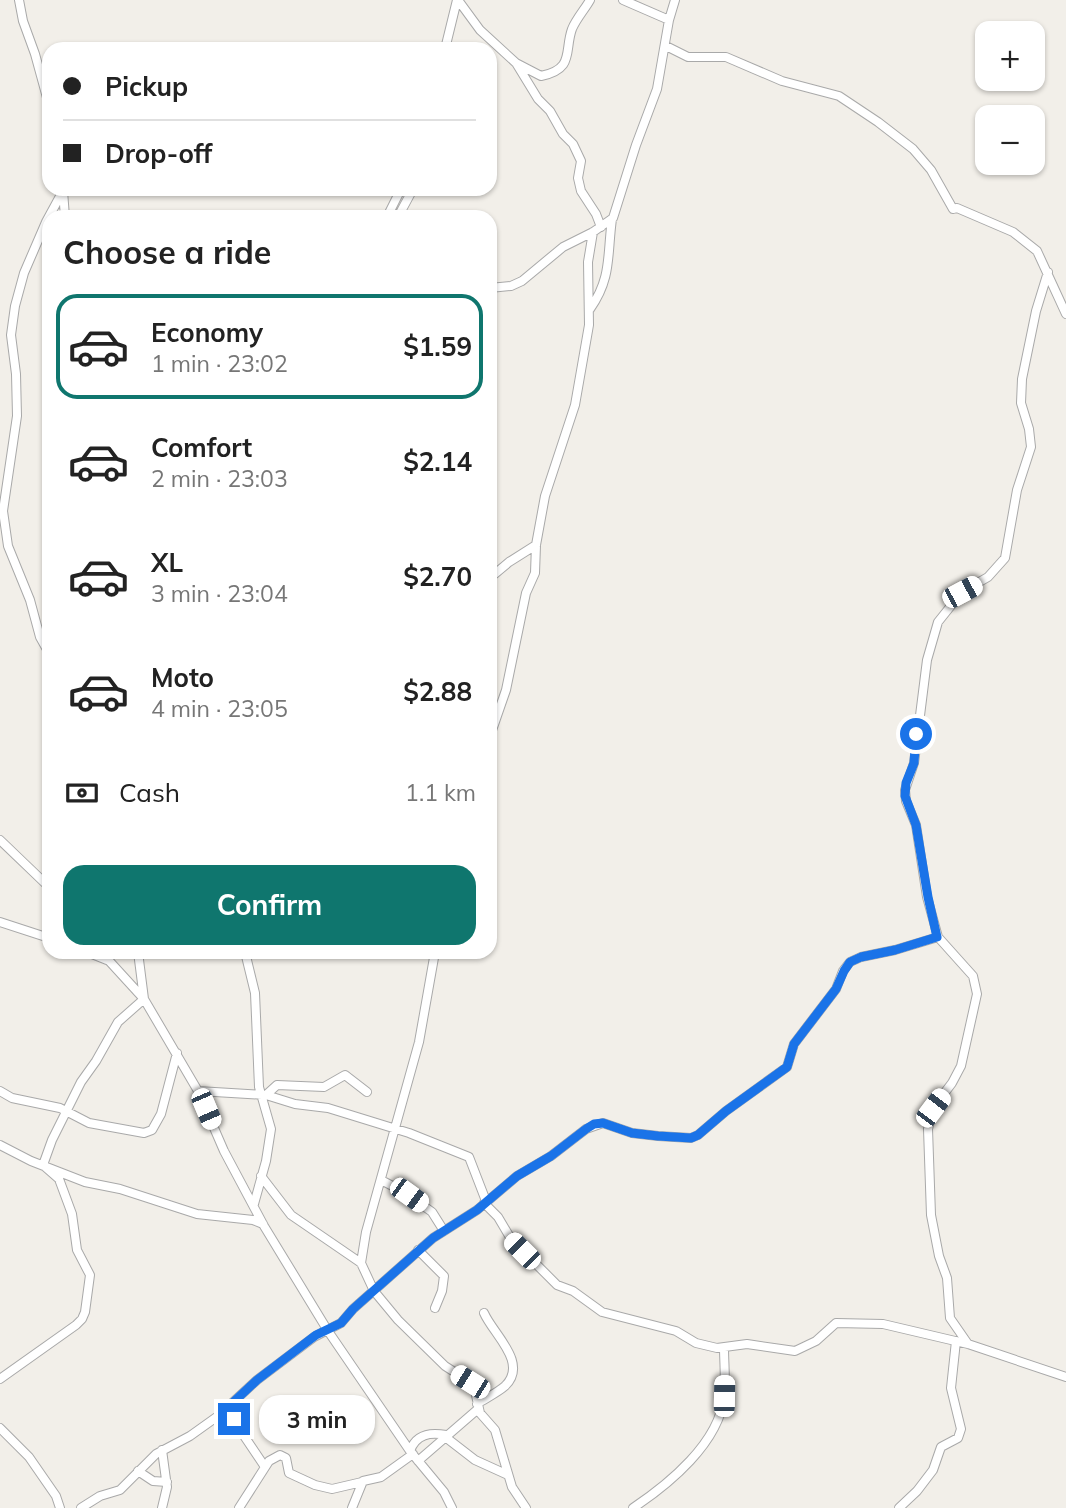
<!DOCTYPE html>
<meta charset="utf-8">
<style>
:root{--surface:#fff;--page:#f6f6f6;--text:#222;--muted:#767676;--line:#e0e0e0;--accent:#0f766e}
body{margin:0;font-family:Mulish,sans-serif;background:var(--page);color:var(--text);height:100vh;display:flex;flex-direction:column;font-size:26px;white-space:nowrap}
*{box-sizing:border-box;margin:0}
p{font-size:23px;color:var(--muted)}
.icon{flex:none;width:38px;height:38px;fill:none;stroke:currentColor;stroke-width:2;stroke-linecap:round;stroke-linejoin:round}
.map{position:relative;flex:1;overflow:hidden}
.sheet{position:absolute;left:42px;top:210px;width:455px;height:749px;display:flex;flex-direction:column;background:var(--surface);border-radius:21px;box-shadow:0 2px 5px #0004}
.sheet>*{flex:none}
.top-card{position:absolute;left:42px;top:42px;width:455px;height:154px;border-radius:21px;box-shadow:0 2px 5px #0004;display:grid;align-content:center;height:154px;padding:0 21px;background:var(--surface)}
.buttons{position:absolute;left:975px;top:21px;display:grid;gap:14px}
.buttons a{display:grid;place-items:center;width:70px;height:70px;border-radius:14px;background:var(--surface);box-shadow:0 2px 5px #0004;font-size:35px}
.end{position:absolute;width:32px;height:32px;margin:-16px;border:9px solid #1a73e8;background:#fff;box-shadow:0 0 0 4px #fff}
.from{border-radius:50%}
.bubble{position:absolute;height:49px;border-radius:21px;background:var(--surface);box-shadow:0 2px 5px #0004;font-size:23px;font-weight:700;line-height:49px;text-align:center}
.car{position:absolute;width:21px;height:42px;margin:-21px -10px;border-radius:9px;box-shadow:0 0 5px 2px #0007;background:linear-gradient(#fff 24%,#345 0 40%,#fff 0 76%,#345 0 86%,#fff 0)}
.top-card b{display:flex;align-items:center;gap:24px;height:66px;font-size:26px}
.top-card b+b{border-top:2px solid var(--line)}
.top-card i{width:18px;height:18px;background:var(--text)}
ul{padding:0;list-style:none}
li{display:flex;align-items:center;gap:21px;height:105px;margin:0 14px 10px;padding:0 7px;border:4px solid transparent;border-radius:21px}
li div{flex:1}
li b{display:block;font-size:26px}
li em{font-style:normal;font-weight:700}
li.active{border-color:var(--accent)}
li>.icon{width:63px;height:63px;stroke-width:1.5}
h2{padding:0 21px;font-size:32px;line-height:84px}
.pay{display:flex;align-items:center;gap:18px;height:77px;padding:0 21px;font-size:26px}
.pay p{margin-inline-start:auto}
.button{display:flex;gap:14px;margin-top:auto;padding:14px 21px}
.button a{flex:1;height:80px;border-radius:21px;background:var(--accent);color:#fff;font-size:28px;font-weight:700;line-height:80px;text-align:center}
.map>svg:first-child{display:block}
</style>
<div class="map">
<svg width="1066" height="1508" viewBox="0 0 1066 1508">
<rect width="100%" height="100%" fill="#f2efe9"/>
<g fill="none" stroke-linecap="round" stroke-linejoin="round">
<defs>
<path id="street" d="M19 0 23 21 35 54 49 105
M458 0 480 30 516 63 538 99 550 111 563 134 573 144 581 161 578 178 581 191 596 214 601 227
M623 0 669 20
M666 46 688 57H726L782 81 839 96 878 122 913 149 931 170 953 209 957 208 1013 232 1037 251 1066 314
M445 49 457 0
M516 63 541 76C575 69 564 51 572 29 576 19 585 9 590 0
M63 191 65 217
M387 217 401 189
M398 217 413 189
M490 288 511 286 522 281 563 247 593 232 613 218 636 145 657 89 669 20 675 0
M590 309C612 278 607 255 612 219
M490 578 509 562 536 545
M49 653 40 637 30 600 8 546 3 511 17 416 16 374 11 335 15 306 24 273 46 222 64 189
M490 736 506 690 526 593 535 573 536 545 545 496 575 405 589 325 588 262 593 232
M0 840 49 887
M0 922 49 938
M87 952 107 960
M101 952 144 999 198 1091 224 1151 264 1226 328 1331 410 1451 444 1492 452 1508
M245 952 255 993 259 1087 271 1129 266 1161 254 1204
M0 1091 12 1098 60 1108 89 1123 144 1133 152 1130 161 1114 177 1053
M198 1091 266 1095 295 1104 328 1108 409 1133 469 1157 486 1201
M266 1095 277 1085 324 1087 345 1075 367 1092
M0 1145 31 1161 85 1182 120 1189 197 1214 253 1220 263 1224
M261 1176 291 1215 361 1263 374 1291 398 1320 445 1366 470 1382 475 1391 480 1413 495 1430 512 1487 526 1508
M381 1180 404 1192 432 1212 444 1231
M484 1203 498 1217 511 1239 557 1285 573 1291 602 1312 676 1331 696 1343 717 1348 747 1344 795 1351 816 1341 836 1323 883 1324 968 1344 1066 1377
M418 1250 444 1276 442 1291 435 1308
M361 1263 366 1232 419 1042 435 952
M968 1344 950 1318 947 1278 939 1256 931 1215 928 1129 933 1108 952 1083 961 1066 977 994 973 976 938 937 927 897 916 825 906 801 905 790 914 763 927 660 938 622 962 592 988 577 1005 558 1017 490 1031 447 1029 429 1021 403 1022 379 1036 311 1048 272
M0 1379 76 1325 82 1319 85 1312 90 1275 77 1250 72 1214 59 1179 43 1165 52 1140 81 1082 96 1061 118 1022 144 999 138 952
M477 1404C486 1398 497 1393 505 1386 529 1363 493 1334 484 1313
M226 1409 265 1467
M0 1428 29 1457 56 1496 60 1508
M444 1436 475 1460 508 1475
M410 1451C416 1434 430 1432 446 1435
M418 1461 478 1409
M138 1471 153 1481 167 1482
M81 1508 100 1496 120 1490 156 1454 190 1436 218 1416 257 1380 314 1337 341 1323 353 1309 433 1238 477 1210 517 1176 551 1156 586 1129 603 1123 632 1133 658 1136 691 1138 698 1135 726 1111 787 1067 794 1044 836 989 843 971 850 962 861 957 895 950 938 937
M162 1508 167 1487 162 1450
M239 1508 269 1461 280 1455 286 1458 289 1473 315 1485 332 1489 362 1482
M352 1508 363 1481 381 1477 413 1454
M633 1508C669 1484 719 1443 724 1397 726 1381 724 1363 724 1347
M899 1508 917 1491 933 1470 941 1447 958 1438 961 1429 951 1388 956 1341"/>
</defs>
<use href="#street" stroke="#a9a9a9" stroke-width="10"/>
<use href="#street" stroke="#fff" stroke-width="8"/>
</g>
<g fill="none" stroke-linecap="round" stroke-linejoin="round">
<path stroke="#1a73e8" stroke-width="9" d="M234 1419 226 1409 257 1380 316 1335 341 1323 353 1309 433 1238 477 1210 517 1176 551 1156 586 1129 594 1124 603 1123 632 1133 658 1136 691 1138 698 1135 726 1111 787 1067 794 1044 836 989 844 971 850 962 861 957 895 950 937 937 928 897 916 825 905 796 906 783 914 763 916 734"/>
</g>
</svg>
<div class="buttons">
<a>+</a>
<a>−</a>
</div>
<i class="end from" style="left:916px;top:734px"></i>
<i class="end" style="left:234px;top:1419px"></i>
<div class="bubble" style="left:259px;top:1395px;width:116px">3 min</div>
<i class="car" style="left:962px;top:592px;rotate:62deg"></i>
<i class="car" style="left:933px;top:1108px;rotate:37deg"></i>
<i class="car" style="left:206px;top:1109px;rotate:157deg"></i>
<i class="car" style="left:409px;top:1195px;rotate:126deg"></i>
<i class="car" style="left:522px;top:1251px;rotate:315deg"></i>
<i class="car" style="left:470px;top:1382px;rotate:302deg"></i>
<i class="car" style="left:724px;top:1396px;rotate:1deg"></i>
<div class="top-card">
<b><i class="from"></i>Pickup</b>
<b><i></i>Drop-off</b>
</div>
<section class="sheet">
<h2>Choose a ride</h2>
<ul>
<li class="active"><svg class="icon" aria-label="car" viewBox="0 0 24 24"><path d="M5 17H2v-5l4-1 3-4h7l3 4 3 1v5h-3M9 17h6M6 11h13"/><circle cx="7" cy="17" r="2"/><circle cx="17" cy="17" r="2"/></svg><div><b>Economy</b><p>1 min · 23:02</p></div><em>$1.59</em></li>
<li><svg class="icon" aria-label="car" viewBox="0 0 24 24"><path d="M5 17H2v-5l4-1 3-4h7l3 4 3 1v5h-3M9 17h6M6 11h13"/><circle cx="7" cy="17" r="2"/><circle cx="17" cy="17" r="2"/></svg><div><b>Comfort</b><p>2 min · 23:03</p></div><em>$2.14</em></li>
<li><svg class="icon" aria-label="car" viewBox="0 0 24 24"><path d="M5 17H2v-5l4-1 3-4h7l3 4 3 1v5h-3M9 17h6M6 11h13"/><circle cx="7" cy="17" r="2"/><circle cx="17" cy="17" r="2"/></svg><div><b>XL</b><p>3 min · 23:04</p></div><em>$2.70</em></li>
<li><svg class="icon" aria-label="car" viewBox="0 0 24 24"><path d="M5 17H2v-5l4-1 3-4h7l3 4 3 1v5h-3M9 17h6M6 11h13"/><circle cx="7" cy="17" r="2"/><circle cx="17" cy="17" r="2"/></svg><div><b>Moto</b><p>4 min · 23:05</p></div><em>$2.88</em></li>
</ul>
<div class="pay"><svg class="icon" aria-label="cash" viewBox="0 0 24 24"><path d="M3 7h18v10H3z"/><circle cx="12" cy="12" r="2"/></svg>Cash<p>1.1 km</p></div>
<div class="button"><a>Confirm</a></div>
</section>
</div>
